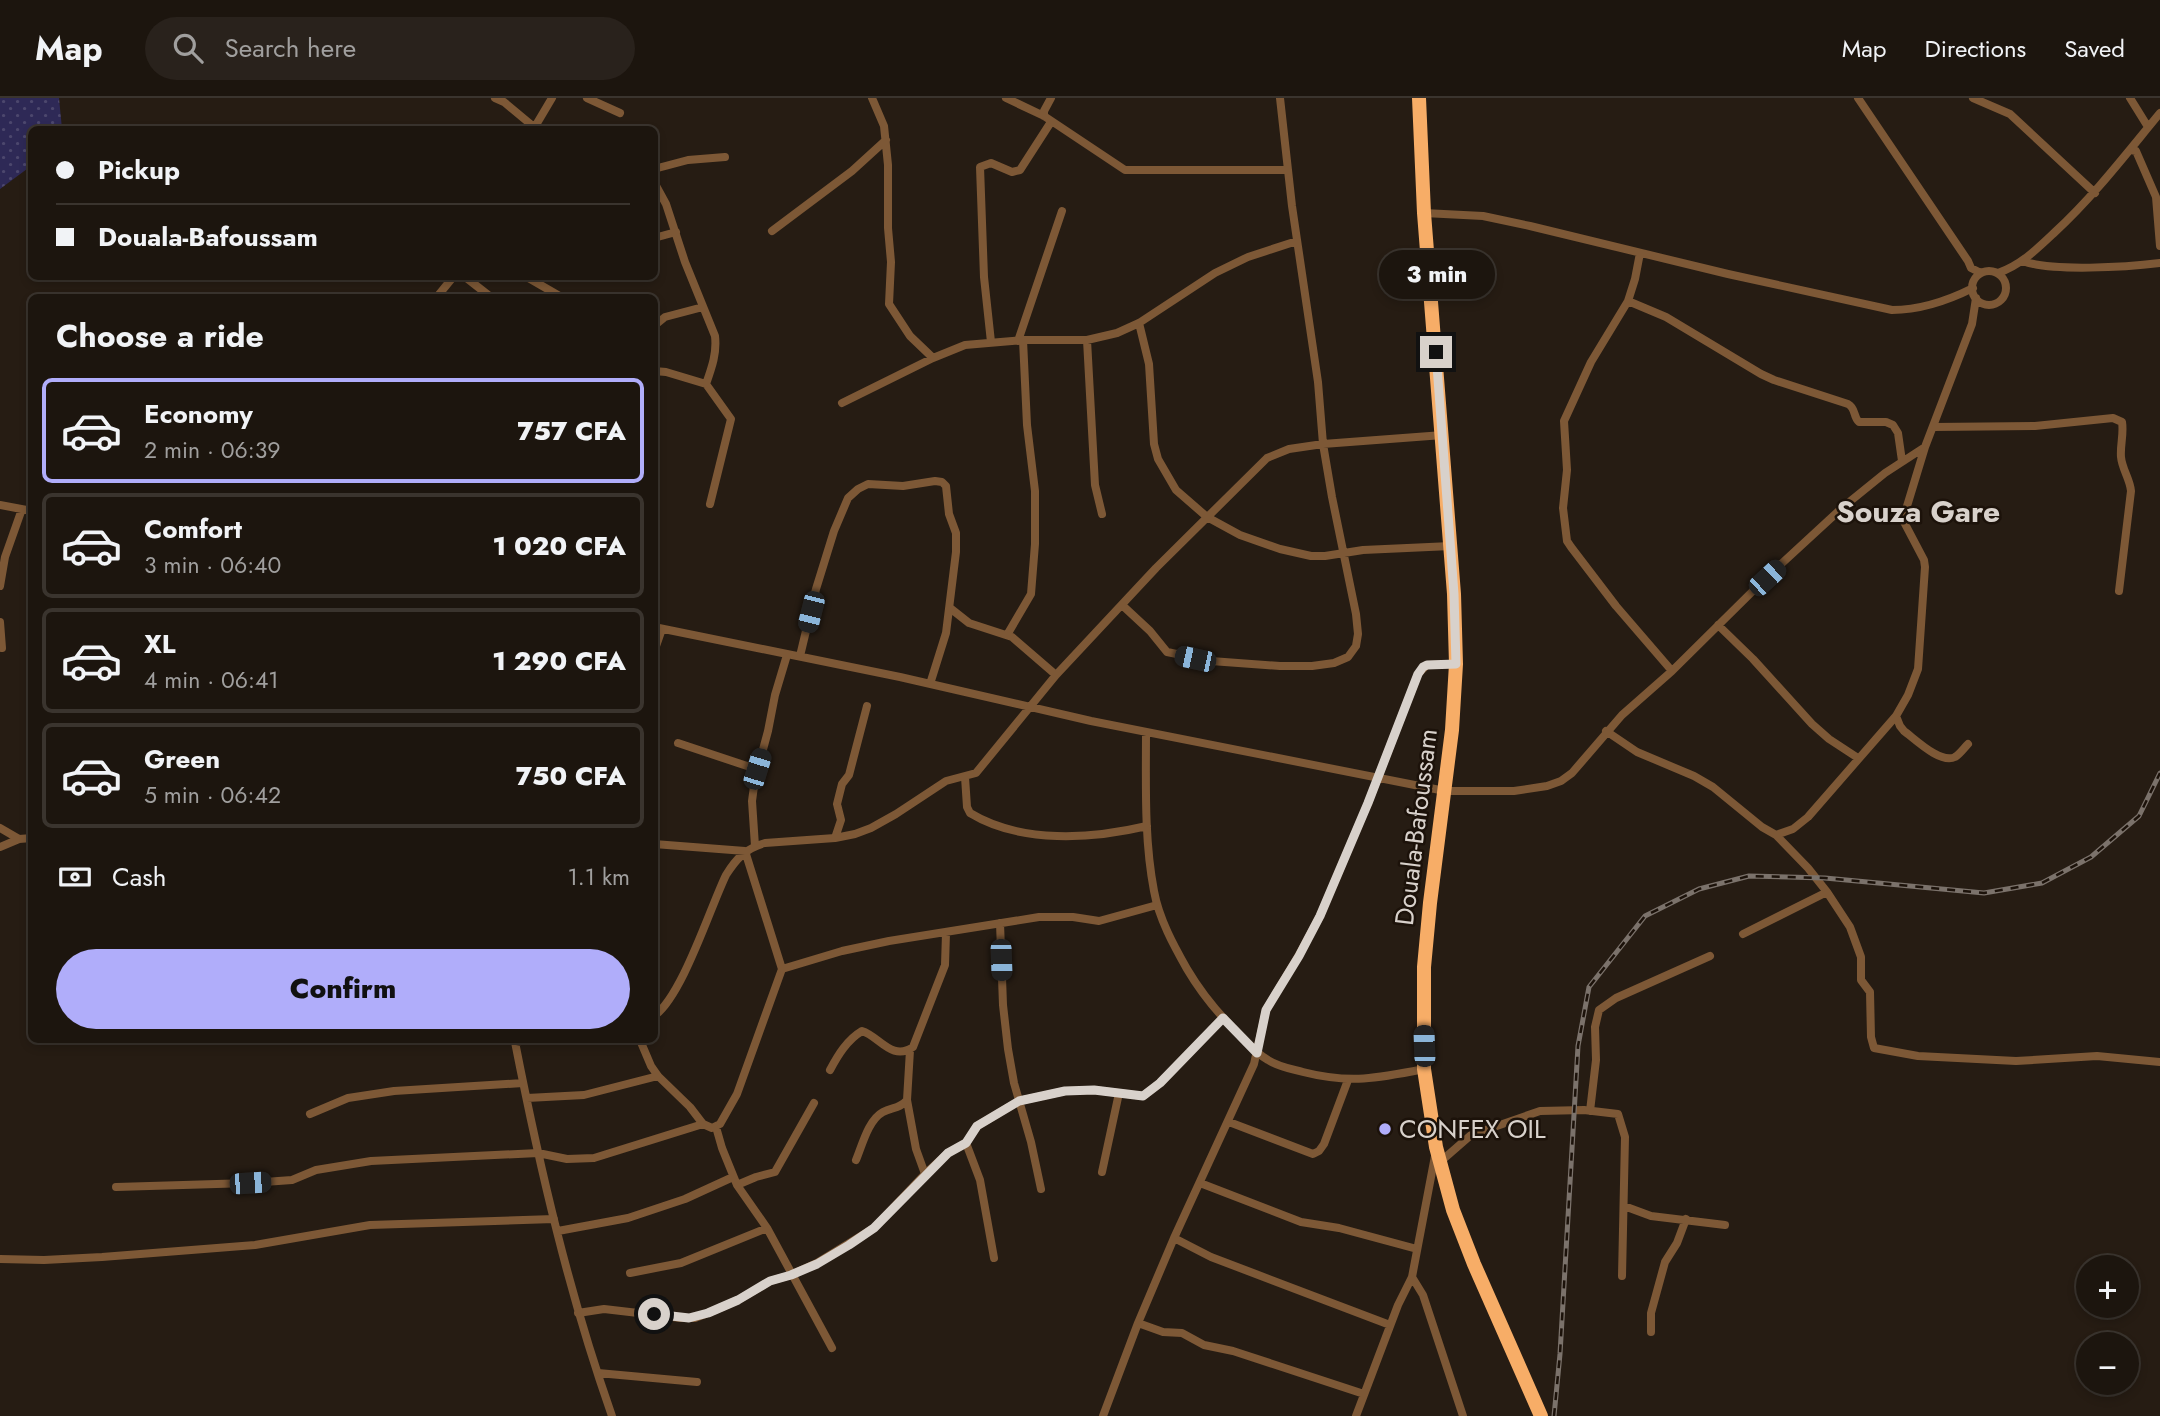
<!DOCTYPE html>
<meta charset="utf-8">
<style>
:root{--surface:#1c150e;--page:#29221c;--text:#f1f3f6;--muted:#a09f9e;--line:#3a342e;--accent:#b0adfa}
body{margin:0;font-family:Jost,sans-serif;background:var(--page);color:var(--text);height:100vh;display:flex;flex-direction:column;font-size:26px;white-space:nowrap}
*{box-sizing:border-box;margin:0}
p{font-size:23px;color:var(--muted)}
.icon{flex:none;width:38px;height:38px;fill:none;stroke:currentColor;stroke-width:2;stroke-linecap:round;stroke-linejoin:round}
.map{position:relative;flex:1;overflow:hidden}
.sheet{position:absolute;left:28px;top:196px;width:630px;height:749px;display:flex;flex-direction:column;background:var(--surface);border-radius:10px;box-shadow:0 4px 10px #0003,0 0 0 2px var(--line)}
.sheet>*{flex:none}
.top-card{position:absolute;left:28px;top:28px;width:630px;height:154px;border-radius:10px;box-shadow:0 4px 10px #0003,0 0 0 2px var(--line);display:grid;align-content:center;height:154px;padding:0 28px;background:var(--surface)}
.controls{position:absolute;left:2076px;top:1157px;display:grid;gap:14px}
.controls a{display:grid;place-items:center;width:63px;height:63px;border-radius:50%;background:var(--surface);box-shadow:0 4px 10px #0003,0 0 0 2px var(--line);font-size:35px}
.end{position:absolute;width:32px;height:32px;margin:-16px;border:9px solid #d8d1cb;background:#111;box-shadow:0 0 0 4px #111}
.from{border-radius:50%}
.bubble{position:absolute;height:49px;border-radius:24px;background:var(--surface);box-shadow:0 4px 10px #0003,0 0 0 2px var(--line);font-size:23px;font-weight:800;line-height:49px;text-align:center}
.car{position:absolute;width:21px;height:42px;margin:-21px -10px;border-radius:9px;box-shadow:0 0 5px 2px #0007;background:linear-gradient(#222 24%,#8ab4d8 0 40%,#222 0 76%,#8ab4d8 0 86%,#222 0)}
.top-card b{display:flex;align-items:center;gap:24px;height:66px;font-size:26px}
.top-card b+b{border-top:2px solid var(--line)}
.top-card i{width:18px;height:18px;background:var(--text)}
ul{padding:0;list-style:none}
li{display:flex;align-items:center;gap:21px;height:105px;margin:0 14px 10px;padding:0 14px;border:4px solid var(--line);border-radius:10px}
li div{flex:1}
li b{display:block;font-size:26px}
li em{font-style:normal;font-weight:800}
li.selected{border-color:var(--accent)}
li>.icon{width:63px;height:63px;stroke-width:1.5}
h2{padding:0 28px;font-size:32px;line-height:84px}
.pay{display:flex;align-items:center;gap:18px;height:77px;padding:0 28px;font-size:26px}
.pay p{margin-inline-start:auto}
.button{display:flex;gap:14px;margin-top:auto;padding:14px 28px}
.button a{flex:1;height:80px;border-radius:42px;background:var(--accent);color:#111;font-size:28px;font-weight:800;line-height:80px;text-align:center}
header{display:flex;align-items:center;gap:42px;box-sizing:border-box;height:98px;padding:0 35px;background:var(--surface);border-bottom:2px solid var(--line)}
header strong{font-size:33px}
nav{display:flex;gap:38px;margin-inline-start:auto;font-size:24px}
.search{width:490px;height:63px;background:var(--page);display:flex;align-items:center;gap:18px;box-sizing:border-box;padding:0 24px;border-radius:38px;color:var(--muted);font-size:26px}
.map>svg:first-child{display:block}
</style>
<header>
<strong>Map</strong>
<div class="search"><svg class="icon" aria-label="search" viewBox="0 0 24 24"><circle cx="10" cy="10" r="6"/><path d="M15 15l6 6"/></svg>Search here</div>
<nav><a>Map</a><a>Directions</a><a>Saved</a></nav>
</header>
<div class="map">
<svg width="2160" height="1318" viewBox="0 0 2160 1318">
<defs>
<pattern id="grass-dots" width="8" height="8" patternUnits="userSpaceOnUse" patternTransform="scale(1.75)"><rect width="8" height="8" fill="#2e2956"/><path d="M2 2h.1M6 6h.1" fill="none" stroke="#4c476d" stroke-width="1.8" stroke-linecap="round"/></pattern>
</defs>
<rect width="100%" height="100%" fill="#261c13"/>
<path fill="url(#grass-dots)" d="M0 0H59L62 31 32 32 31 68 0 91Z"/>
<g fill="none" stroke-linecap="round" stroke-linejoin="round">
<path stroke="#7d5836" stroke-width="8" d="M495 0 504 4 534 29
M587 0 620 15
M872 0 884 28 888 67V130L891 164 889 206 910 238 933 260
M1006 0 1044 18 1125 72H1288
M1858 0 1968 163 1971 170 1981 175
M1973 0 2010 16 2095 95
M2130 0 2148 29
M1044 18V13L1051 0
M533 32 552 0
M2131 52 2136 53 2156 99 2160 148
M654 71 688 62 725 59
M654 84 666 106 685 164 715 238C717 255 712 269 706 286L666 274 654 273
M1424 115 1483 118 1530 128 1728 176 1892 212C1921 212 1947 203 1973 190
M772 133 852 73 886 42
M654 140 676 134
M1640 155 1635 181 1628 203 1591 264 1564 323 1567 372 1563 410 1567 443 1571 449 1616 508 1672 573
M2023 163C2051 174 2128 169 2160 165
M1972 190a17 17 0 1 1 34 0a17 17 0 1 1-34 0Z
M1998 175C2021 167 2037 151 2055 134 2094 98 2126 56 2160 15
M464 178 492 200
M525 178 563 200
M436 200 454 178
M1628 203 1666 219 1761 276 1774 282 1848 306C1856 310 1853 319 1859 324H1886L1893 327 1898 335 1902 363
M1139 225 1149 266 1154 346 1158 361 1176 392 1207 419 1240 437 1280 451 1311 458H1325L1363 452 1451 448
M654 228 665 219 703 209
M1087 242 1095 387 1102 416
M1018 243 1062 113
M991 244 984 179 980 69 991 65 1012 74 1020 72 1049 27
M706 286 731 321 710 406
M842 305 933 260 965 247 1023 242H1087L1117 235 1139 225 1215 175 1248 159 1297 143
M1933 329 2035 328 2113 320 2122 324C2124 336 2120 347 2121 359 2122 371 2130 381 2131 393L2119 493
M1925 349 1904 418V424L1924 462 1925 469 1918 571 1908 597 1896 618 1900 628 1904 633C1915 641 1940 666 1955 659 1960 656 1964 650 1968 646
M0 407 32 413
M0 488 5 459 22 411
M1122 507 1150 533 1167 554 1211 563 1280 568H1312L1334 565 1348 559 1356 548 1358 536 1356 516 1332 399 1323 346 1318 284 1292 108 1280 0
M950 510 969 525 1012 539 1056 577
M0 524 2 550
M1718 527 1753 561 1812 626 1829 641 1858 660
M654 529 900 579 1091 623 1445 693H1514L1547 688 1561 683 1572 675 1622 617 1672 573 1767 479 1843 409 1885 375 1925 349 1972 226 1976 200
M1007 537 1031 496 1035 446V393L1027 327 1023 242
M654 554 662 531
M800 558 816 491 834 433 848 400 858 391 868 386 903 388 935 383 942 384 946 388 949 416 956 435V454L946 535 930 586
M1606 633 1637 654 1694 678 1713 689 1762 729 1776 737 1793 731 1808 719 1896 618
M1146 634C1146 686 1144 741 1154 793 1159 821 1174 848 1187 871 1200 893 1215 912 1233 930 1244 941 1254 954 1268 962 1279 969 1292 971 1303 974 1350 986 1379 980 1424 971
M678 645 756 671
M965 679 967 709 970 715C1021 746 1092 741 1147 728
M0 730 19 741
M1776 737 1808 770 1827 794 1850 829 1861 859V882L1870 894 1871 939 1874 950 1918 958 2016 963 2097 958 2160 964
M835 740 841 722 837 706 842 686 849 677 867 608
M755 748 752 703 755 681 768 633 775 597 787 557
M0 749 19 741 32 740
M1000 825 1003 907 1008 951 1014 985 1031 1044 1041 1091
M1743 836 1827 794
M782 871 842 853 889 843 1039 819H1073L1099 823 1157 807
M654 918C682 899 710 810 726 777 736 761 746 750 765 745L835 740 855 736 871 730 896 716 946 683 976 675 1056 577 1156 470 1267 360 1289 351 1323 346 1443 337
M526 942 515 944C540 1071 569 1196 612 1318
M640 942 651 968 658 978 690 1009 703 1026 712 1030 720 1026 737 996 782 871 745 753 654 746
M830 972C838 957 847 942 862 933 879 938 892 964 913 949L945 867 946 835
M527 1000 584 997 658 978
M907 1002 916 1051 925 1076
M1590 1013 1596 962 1595 929 1599 912 1616 900 1710 858
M310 1016 348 1000 394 993 523 985
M1229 1024 1313 1056 1319 1053 1324 1046 1348 982
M716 1029 722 1050 737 1087 756 1079 775 1074 814 1005
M966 1045 980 1082 994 1160
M856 1062C862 1048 868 1022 883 1014 892 1009 900 1011 907 1002L910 952
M1440 1064 1471 1037 1540 1013 1584 1012 1618 1016 1625 1039 1622 1178
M1102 1074 1119 995
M1200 1085 1301 1124 1339 1130 1417 1151
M737 1087 767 1130 832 1250
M116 1089 250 1085 292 1082 316 1072 371 1063 538 1055 567 1061 594 1060 703 1026
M1624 1108 1651 1118 1725 1127
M558 1133 628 1120 685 1101 733 1079
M1174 1140 1211 1159 1390 1227
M0 1161 44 1162 102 1159 255 1147 370 1127 554 1121
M630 1175 681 1165 767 1130
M1412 1179 1423 1197 1463 1318
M578 1215 604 1211 681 1220H695L708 1215 738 1202 770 1183 791 1177 817 1165 874 1130 925 1076 948 1055 966 1045 977 1028 1019 1003 1065 993 1094 992 1143 998 1160 985 1223 920
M1138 1225 1163 1234 1182 1235 1204 1247 1233 1253 1364 1296
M1651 1234V1215L1665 1164 1677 1145 1686 1121
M598 1275 697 1284
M1103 1318 1138 1225 1174 1140 1254 966 1266 912 1299 857 1320 818 1368 705 1418 576 1427 567 1456 566
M1356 1318 1398 1207 1412 1179 1435 1058"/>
<path stroke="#f7ad67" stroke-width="14" d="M1419 0 1424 115 1454 496 1456 566 1452 632 1430 805 1424 869V971L1436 1049 1453 1112 1474 1166 1541 1318"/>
<defs>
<path id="rail" d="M1554 1318 1560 1256 1578 948 1589 889 1645 818 1699 791 1749 778 1825 780 1984 795 2042 785 2091 759 2139 718 2160 675"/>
</defs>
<use href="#rail" stroke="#7b726b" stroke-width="5"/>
<use href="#rail" stroke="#1c120a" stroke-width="2.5" stroke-dasharray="8" stroke-linecap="butt"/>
</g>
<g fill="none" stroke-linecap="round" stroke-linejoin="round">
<path stroke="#d8d1cb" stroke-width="9" d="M654 1216 689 1220 708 1215 738 1202 770 1183 791 1177 817 1166 849 1147 874 1130 948 1055 966 1045 977 1028 1019 1003 1065 993 1094 992 1143 998 1160 985 1223 920 1257 955 1266 912 1299 858 1320 818 1368 705 1418 576 1423 569 1427 567 1456 566 1454 496 1436 254"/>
</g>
<circle fill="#b0adfa" stroke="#1c120a" stroke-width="2.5" cx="1385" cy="1031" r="7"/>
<g text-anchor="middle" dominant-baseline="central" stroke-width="5" stroke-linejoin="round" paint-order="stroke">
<g font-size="26" fill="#d8d1cb" stroke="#1c120a">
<text transform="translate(1416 729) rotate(-83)">Douala-Bafoussam</text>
</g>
<g font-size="26" fill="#d8d1cb" stroke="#1c120a" text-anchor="start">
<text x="1399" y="1031">CONFEX OIL</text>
</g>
<g font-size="30" font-weight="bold" fill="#d8d1cb" stroke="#1c120a">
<text x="1918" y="413">Souza Gare</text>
</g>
</g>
</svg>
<div class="controls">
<a>+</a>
<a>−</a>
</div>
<i class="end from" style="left:654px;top:1216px"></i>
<i class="end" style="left:1436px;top:254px"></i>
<div class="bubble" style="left:1379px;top:152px;width:116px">3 min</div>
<i class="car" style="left:1767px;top:480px;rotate:47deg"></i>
<i class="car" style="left:811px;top:514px;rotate:194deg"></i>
<i class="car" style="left:1195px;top:561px;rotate:282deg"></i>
<i class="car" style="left:757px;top:671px;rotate:17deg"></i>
<i class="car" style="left:1001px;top:862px;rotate:178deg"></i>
<i class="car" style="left:1424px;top:948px;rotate:358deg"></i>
<i class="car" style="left:250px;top:1085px;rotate:86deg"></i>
<div class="top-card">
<b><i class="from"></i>Pickup</b>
<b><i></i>Douala-Bafoussam</b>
</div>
<section class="sheet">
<h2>Choose a ride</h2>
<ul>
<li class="selected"><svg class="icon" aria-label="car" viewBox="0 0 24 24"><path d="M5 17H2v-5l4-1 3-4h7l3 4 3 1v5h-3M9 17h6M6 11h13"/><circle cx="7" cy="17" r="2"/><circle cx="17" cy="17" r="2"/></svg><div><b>Economy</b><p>2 min · 06:39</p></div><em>757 CFA</em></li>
<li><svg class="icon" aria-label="car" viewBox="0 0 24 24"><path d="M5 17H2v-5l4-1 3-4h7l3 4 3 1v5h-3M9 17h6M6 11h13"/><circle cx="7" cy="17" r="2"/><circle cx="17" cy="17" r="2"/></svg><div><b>Comfort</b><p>3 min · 06:40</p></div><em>1 020 CFA</em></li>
<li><svg class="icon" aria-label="car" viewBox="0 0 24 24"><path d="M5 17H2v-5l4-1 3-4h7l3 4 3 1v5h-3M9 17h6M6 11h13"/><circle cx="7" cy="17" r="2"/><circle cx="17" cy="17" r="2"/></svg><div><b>XL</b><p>4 min · 06:41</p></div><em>1 290 CFA</em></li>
<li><svg class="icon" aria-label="car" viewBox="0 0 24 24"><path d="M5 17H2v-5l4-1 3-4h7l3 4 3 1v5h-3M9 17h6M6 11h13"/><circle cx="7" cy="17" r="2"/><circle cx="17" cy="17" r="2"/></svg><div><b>Green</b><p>5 min · 06:42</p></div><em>750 CFA</em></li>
</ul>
<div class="pay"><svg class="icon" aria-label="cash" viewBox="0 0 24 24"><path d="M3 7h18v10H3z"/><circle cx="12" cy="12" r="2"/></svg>Cash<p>1.1 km</p></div>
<div class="button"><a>Confirm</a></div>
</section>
</div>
